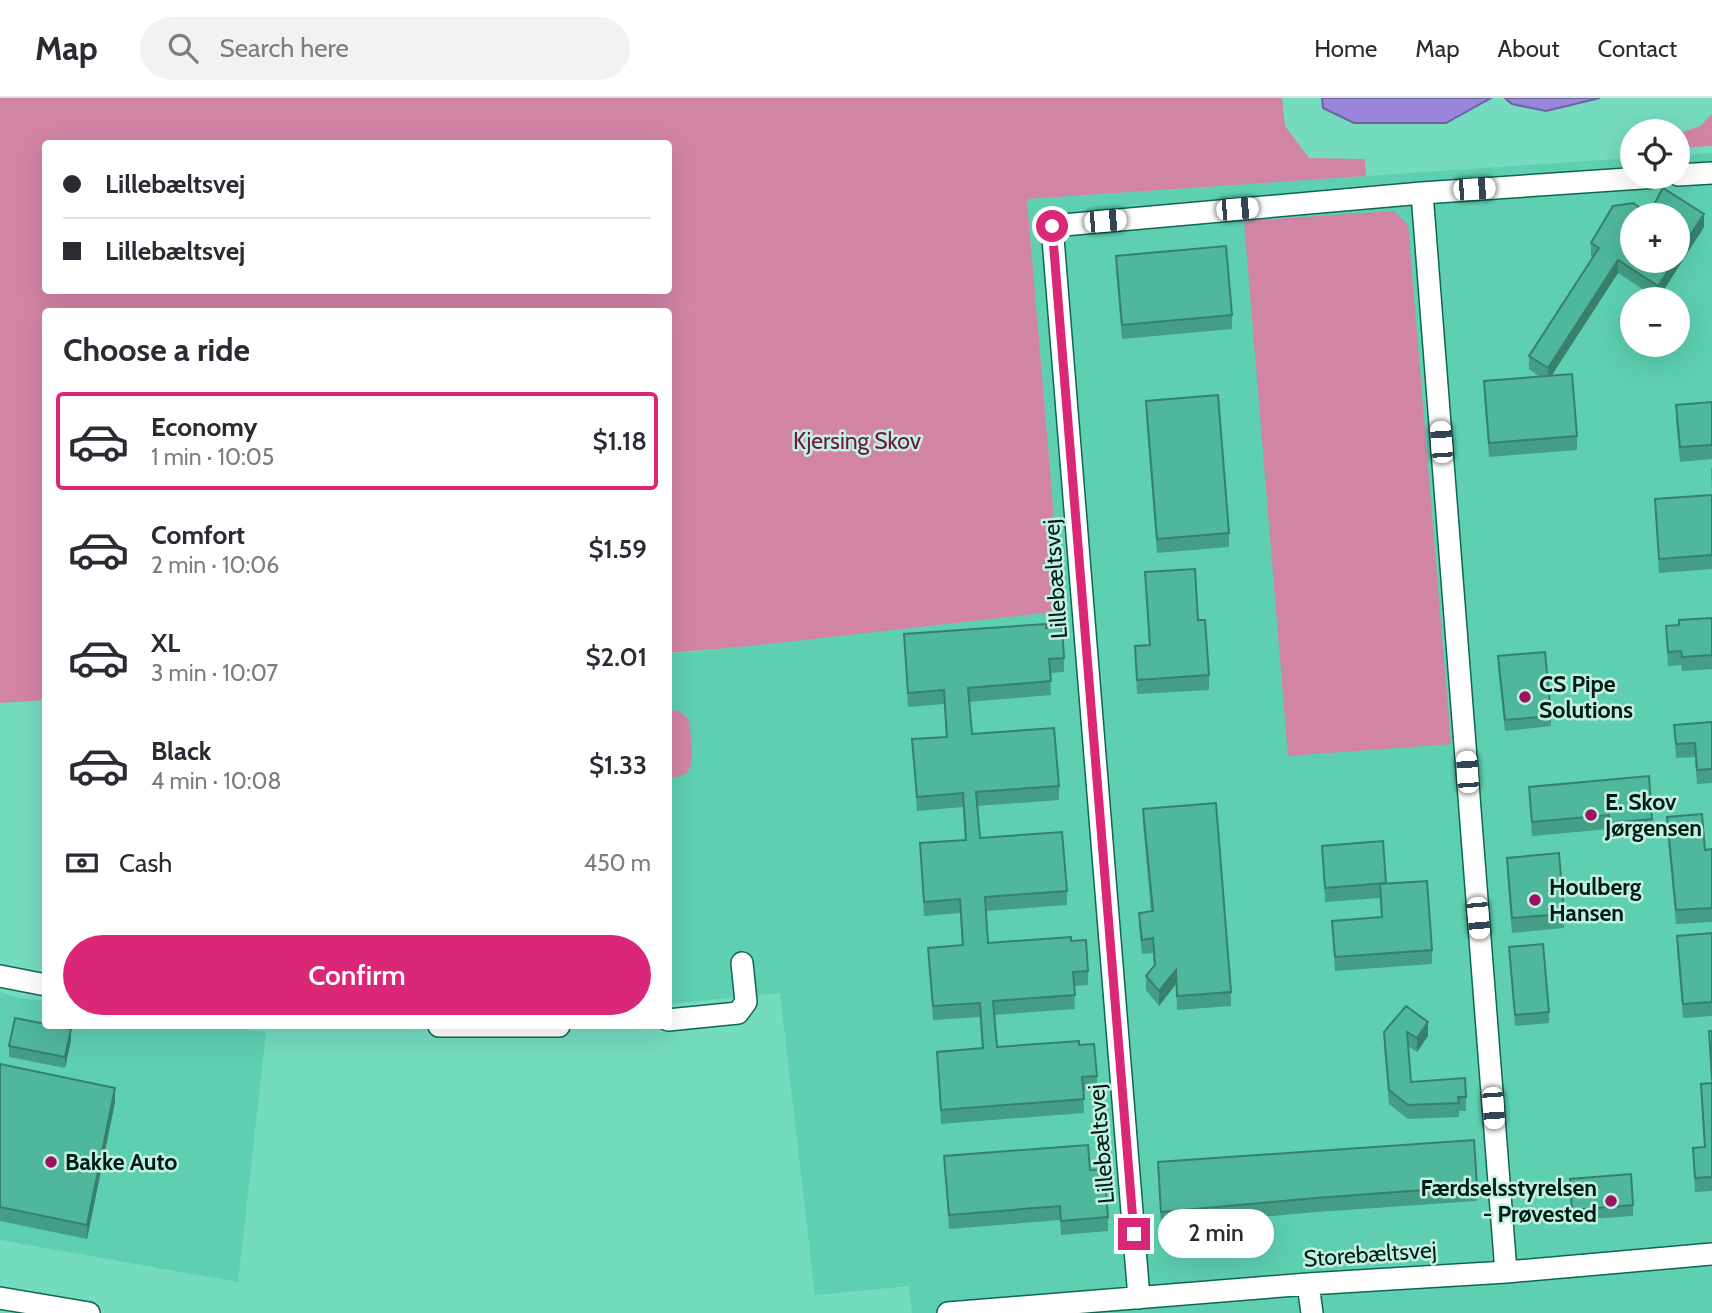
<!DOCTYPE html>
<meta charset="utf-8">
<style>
:root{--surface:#fff;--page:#f2f2f3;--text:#2b2b33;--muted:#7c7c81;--line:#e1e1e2;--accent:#db2777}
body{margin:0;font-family:Cabin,sans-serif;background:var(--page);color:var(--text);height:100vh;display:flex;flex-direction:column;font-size:26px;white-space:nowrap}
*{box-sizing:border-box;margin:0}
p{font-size:23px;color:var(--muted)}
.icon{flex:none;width:38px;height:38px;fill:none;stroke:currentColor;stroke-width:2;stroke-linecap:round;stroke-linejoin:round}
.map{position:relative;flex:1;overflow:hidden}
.panel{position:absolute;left:42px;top:210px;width:630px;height:721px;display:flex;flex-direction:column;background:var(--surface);border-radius:7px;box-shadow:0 7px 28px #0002}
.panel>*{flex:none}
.top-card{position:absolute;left:42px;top:42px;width:630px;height:154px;border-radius:7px;box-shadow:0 7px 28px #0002;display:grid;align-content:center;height:154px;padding:0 21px;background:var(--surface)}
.tools{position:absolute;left:1620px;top:21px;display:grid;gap:14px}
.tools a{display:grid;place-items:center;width:70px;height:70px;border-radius:50%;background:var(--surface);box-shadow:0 7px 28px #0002;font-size:35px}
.end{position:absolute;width:32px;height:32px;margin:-16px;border:9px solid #db2777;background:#fff;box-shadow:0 0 0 4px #fff}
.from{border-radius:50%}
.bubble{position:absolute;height:49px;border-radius:24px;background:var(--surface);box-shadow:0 7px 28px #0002;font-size:23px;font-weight:600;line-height:49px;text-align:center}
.car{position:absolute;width:21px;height:42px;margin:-21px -10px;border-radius:9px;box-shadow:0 0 5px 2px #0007;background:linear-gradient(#fff 24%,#345 0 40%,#fff 0 76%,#345 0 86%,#fff 0)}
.top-card b{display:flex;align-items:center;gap:24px;height:66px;font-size:26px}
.top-card b+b{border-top:2px solid var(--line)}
.top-card i{width:18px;height:18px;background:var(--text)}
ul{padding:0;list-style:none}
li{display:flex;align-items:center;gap:21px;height:98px;margin:0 14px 10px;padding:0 7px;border:4px solid transparent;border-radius:7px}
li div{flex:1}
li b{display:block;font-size:26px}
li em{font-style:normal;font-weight:600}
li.current{border-color:var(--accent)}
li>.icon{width:63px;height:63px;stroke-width:1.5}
h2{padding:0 21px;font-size:32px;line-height:84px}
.pay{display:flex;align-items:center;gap:18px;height:77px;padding:0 21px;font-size:26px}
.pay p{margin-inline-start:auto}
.primary-button{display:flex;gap:14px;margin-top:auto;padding:14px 21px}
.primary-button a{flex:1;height:80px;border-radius:42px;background:var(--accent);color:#fff;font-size:28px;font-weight:600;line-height:80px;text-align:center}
header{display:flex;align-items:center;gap:42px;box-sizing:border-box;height:98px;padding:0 35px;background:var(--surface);border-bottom:2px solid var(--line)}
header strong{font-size:33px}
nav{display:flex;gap:38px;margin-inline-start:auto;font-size:24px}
.search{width:490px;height:63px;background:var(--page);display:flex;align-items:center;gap:18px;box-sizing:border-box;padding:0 24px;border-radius:38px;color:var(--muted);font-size:26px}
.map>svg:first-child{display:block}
</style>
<header>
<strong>Map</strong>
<div class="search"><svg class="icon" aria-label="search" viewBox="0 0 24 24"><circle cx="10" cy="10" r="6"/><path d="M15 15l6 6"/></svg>Search here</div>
<nav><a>Home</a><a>Map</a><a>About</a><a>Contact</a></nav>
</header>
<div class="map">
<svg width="1712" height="1215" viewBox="0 0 1712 1215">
<rect width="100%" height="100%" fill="#75dbbf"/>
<path fill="#5ecfb1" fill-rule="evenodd" d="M1712 55V1215H912L909 1188 815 1197 780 895 669 906V556L751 548 1062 513 1027 101 1633 60V79H1678V57ZM1633 117H1678V163H1633ZM1633 201H1678V247H1633Z
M0 894 19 900 45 903 46 928H219L266 934 238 1184 0 1142Z"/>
<path fill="#d284a5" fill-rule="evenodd" d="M0 0H1282L1285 28 1309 60 1365 61 1366 78 1027 101 1062 513 751 548 669 555 668 214H46L45 602 0 605ZM46 46H668V192H46Z
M1712 16V48L1678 50V36L1700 28Z
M1394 113 1408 127 1451 646 1288 658 1244 123Z
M669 612 680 613 688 621 690 627C690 639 697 669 685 676 681 679 674 679 669 679Z"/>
<path fill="#9985db" stroke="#6b66a0" stroke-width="2" d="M1322 0H1491L1446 25H1354L1323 10Z
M1505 0H1600L1546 13 1512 6Z"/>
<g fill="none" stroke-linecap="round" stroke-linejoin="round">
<defs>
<path id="minor" d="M1678 77 1712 75
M1422 95 1506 1174
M0 878 46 887
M668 922 738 915 746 904 742 865
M439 928H559
M1308 1186 1312 1215
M0 1200 89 1215
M1139 1200 1052 128 1422 95 1657 79
M948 1215 1308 1186 1506 1174 1712 1156"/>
</defs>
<use href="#minor" stroke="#0e6754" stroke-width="24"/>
<use href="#minor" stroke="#fff" stroke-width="21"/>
</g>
<path fill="#449d86" d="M1649 116 1704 129 1658 201 1618 175 1551 278 1577 338V352L1489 359 1484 297V283L1540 279 1529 271V258L1593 159 1591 158V145Z
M1116 158 1232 217V231L1122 241 1116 172Z
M1146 303 1229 435V449L1157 455 1146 317Z
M1712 304V361L1680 364 1676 321V307Z
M1711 370H1712V471L1659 475 1655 401 1712 397Z
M1145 474 1198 522 1209 577V592L1137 596 1135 548 1149 547Z
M1712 520V571L1682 573 1681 567 1668 568 1666 528 1679 527Z
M1046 530 1064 560V574L1050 575 1051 597 969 604 972 636 1059 688V702L977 708 980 740 1067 793V807L986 813 988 845 1071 843 1088 873V887L1074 888 1075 911 994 917 997 949 1079 947 1097 978V992L1083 993 1084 1015 941 1026 937 954 982 950 980 919 933 922 928 850 962 847 960 815 924 818 920 745 965 742 963 709 917 713 912 641 946 639 944 606 908 609 904 536Z
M1498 558 1551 618V628L1505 633 1498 569Z
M1712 624V685L1697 686 1695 659 1676 660 1674 627Z
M1529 689 1652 721V735L1610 739 1609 731 1532 738Z
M1143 711 1231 894V908L1177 912 1176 886 1159 908 1146 892V878L1154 868 1153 855 1142 856 1139 829V815L1151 813 1143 725Z
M1667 719 1705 752 1712 751V824L1676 826 1667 733Z
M1322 748 1386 786 1432 852V866L1335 873 1332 823 1381 819 1380 800 1325 804Z
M1507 760 1564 816V830L1512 835 1507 774Z
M1712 835V918L1683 920 1677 852V838Z
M1509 849 1549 914V925L1515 928Z
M1406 908 1428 938 1417 954 1408 948 1411 984 1466 999V1013H1459V1019L1408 1021 1389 1006 1384 948V934Z
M1709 933H1712V1093L1695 1094 1693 1050 1704 1049 1701 986 1711 985Z
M71 942 65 970 9 959V948Z
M0 966 115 1004 87 1141 0 1123Z
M944 1058 1090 1072 1108 1119V1133L1061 1137 1060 1122 949 1131Z
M1158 1064 1477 1088V1103L1316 1114 1161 1128Z
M1570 1081 1633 1107V1118L1572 1122Z"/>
<path fill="#37806d" d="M1704 116V129L1658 201V188L1674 163H1678V156Z
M1618 162V175L1548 283V270Z
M1176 872V886L1159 908V893Z
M1428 924V938L1417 954V940Z
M71 931V942L65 970V959Z
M115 990V1004L87 1141V1127Z"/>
<path fill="#4fb79c" stroke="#37806d" stroke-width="2" d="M1663 90 1704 116 1678 156V117H1633V163H1674L1658 188 1618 162 1548 270 1529 258 1599 150 1591 145 1613 108 1633 105 1649 116Z
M1226 148 1232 217 1122 227 1116 158Z
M1572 276 1577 338 1489 345 1484 283Z
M1218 297 1229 435 1157 441 1146 303Z
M1712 304V347L1680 349 1676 307Z
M1712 397V457L1659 461 1655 401Z
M1195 471 1198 522H1205L1209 577 1137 582 1135 548 1150 547 1145 474Z
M1712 520V557L1682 559 1681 553 1668 554 1666 528 1679 527V522Z
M1046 526V530L1062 529 1064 560 1049 561 1051 583 968 590 972 636 1054 630 1059 688 976 694 980 740 1062 734 1067 793 985 799 988 845 1071 839V843L1086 842 1088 873 1073 874 1075 897 993 903 997 949 1079 943V947L1094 946 1097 978 1082 979 1084 1001 941 1012 937 954 983 950 980 905 933 908 928 850 963 847 960 801 924 804 920 745 966 742 963 695 917 699 912 641 947 639 944 592 908 595 904 536Z
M1545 554 1551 618 1505 622 1498 558Z
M1712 624V671L1697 672 1695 645 1676 646 1674 627Z
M1649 678 1652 721 1610 725 1609 717 1532 724 1529 689Z
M1216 705 1231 894 1177 898 1176 872 1159 893 1146 878 1155 867 1153 840 1142 842 1139 815 1153 813 1143 711Z
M1702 716 1705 752 1712 751V810L1676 812 1667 719Z
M1383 743 1386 785 1325 790 1322 748Z
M1559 755 1564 816 1512 820 1507 760Z
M1427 783 1432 852 1335 859 1332 823 1382 819 1380 786Z
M1712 835V904L1683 906 1677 838Z
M1543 846 1549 914 1515 917 1509 849Z
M1406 908 1428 924 1417 940 1407 934 1411 984 1465 980 1466 999H1458L1459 1005 1408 1007 1389 992 1384 934Z
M15 920 46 926V928H52L71 931 65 959 9 948Z
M1709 933H1712V981Z
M0 966 115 990 87 1127 0 1109Z
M1712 985V1079L1695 1080 1693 1050 1705 1049 1701 986Z
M1474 1042 1477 1088 1316 1100 1161 1114 1158 1064Z
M1088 1047 1090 1072 1104 1071 1108 1119 1061 1123 1060 1108 949 1117 944 1058Z
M1631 1076 1633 1107 1572 1112 1570 1081Z"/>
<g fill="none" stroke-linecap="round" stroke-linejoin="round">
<path stroke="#db2777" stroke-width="9" d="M1052 128 1134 1136"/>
</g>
<g fill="#9c1160" stroke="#c2f1e2" stroke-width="2.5">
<circle cx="1525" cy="599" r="7"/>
<circle cx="1591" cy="717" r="7"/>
<circle cx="1535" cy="802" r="7"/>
<circle cx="51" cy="1064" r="7"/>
<circle cx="1611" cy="1103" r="7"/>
</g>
<g text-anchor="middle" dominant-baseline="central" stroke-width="5" stroke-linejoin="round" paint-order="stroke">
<g font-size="23" fill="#6b1743" stroke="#c2f1e2">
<text x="857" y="343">Kjersing Skov</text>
</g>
<g font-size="23" fill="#001e16" stroke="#c2f1e2">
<text transform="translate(1055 481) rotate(-94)">Lillebæltsvej</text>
<text transform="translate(1101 1046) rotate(-95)">Lillebæltsvej</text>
<text transform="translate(1370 1156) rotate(-4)">Storebæltsvej</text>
</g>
<g font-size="23" font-weight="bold" fill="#001e16" stroke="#c2f1e2" text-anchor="start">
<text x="1539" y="586">CS Pipe<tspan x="1539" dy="26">Solutions</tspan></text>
<text x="1605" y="704">E. Skov<tspan x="1605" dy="26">Jørgensen</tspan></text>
<text x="1549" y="789">Houlberg<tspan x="1549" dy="26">Hansen</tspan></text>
<text x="65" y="1064">Bakke Auto</text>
<text x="1597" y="1090" text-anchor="end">Færdselsstyrelsen<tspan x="1597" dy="26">- Prøvested</tspan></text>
</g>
</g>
</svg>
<div class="tools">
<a><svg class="icon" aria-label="locate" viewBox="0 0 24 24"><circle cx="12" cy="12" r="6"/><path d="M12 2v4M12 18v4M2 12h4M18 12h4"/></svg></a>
<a>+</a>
<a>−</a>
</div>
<i class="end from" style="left:1052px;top:128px"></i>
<i class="end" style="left:1134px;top:1136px"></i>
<div class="bubble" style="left:1158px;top:1111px;width:116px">2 min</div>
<i class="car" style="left:1474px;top:91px;rotate:86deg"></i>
<i class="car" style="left:1237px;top:111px;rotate:85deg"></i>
<i class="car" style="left:1105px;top:123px;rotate:85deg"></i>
<i class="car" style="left:1441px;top:344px;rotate:356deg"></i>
<i class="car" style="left:1467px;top:674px;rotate:356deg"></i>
<i class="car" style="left:1478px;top:820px;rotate:175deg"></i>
<i class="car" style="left:1493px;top:1010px;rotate:176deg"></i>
<div class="top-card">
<b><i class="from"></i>Lillebæltsvej</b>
<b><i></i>Lillebæltsvej</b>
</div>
<section class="panel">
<h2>Choose a ride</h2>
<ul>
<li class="current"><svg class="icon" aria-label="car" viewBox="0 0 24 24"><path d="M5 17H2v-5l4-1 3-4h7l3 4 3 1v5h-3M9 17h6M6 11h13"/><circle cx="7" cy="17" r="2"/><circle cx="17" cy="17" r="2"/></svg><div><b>Economy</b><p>1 min · 10:05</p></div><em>$1.18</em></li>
<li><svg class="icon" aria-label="car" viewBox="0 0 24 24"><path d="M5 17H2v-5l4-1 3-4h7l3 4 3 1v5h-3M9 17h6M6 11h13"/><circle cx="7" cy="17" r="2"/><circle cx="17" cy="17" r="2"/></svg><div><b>Comfort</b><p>2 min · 10:06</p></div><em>$1.59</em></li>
<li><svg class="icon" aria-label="car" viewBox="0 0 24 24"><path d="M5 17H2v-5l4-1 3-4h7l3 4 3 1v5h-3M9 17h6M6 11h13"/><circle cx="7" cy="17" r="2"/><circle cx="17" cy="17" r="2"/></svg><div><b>XL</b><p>3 min · 10:07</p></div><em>$2.01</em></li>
<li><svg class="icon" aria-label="car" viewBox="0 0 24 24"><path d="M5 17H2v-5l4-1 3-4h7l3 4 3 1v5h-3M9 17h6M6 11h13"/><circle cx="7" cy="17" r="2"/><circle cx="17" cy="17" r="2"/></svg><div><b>Black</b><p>4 min · 10:08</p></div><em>$1.33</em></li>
</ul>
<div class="pay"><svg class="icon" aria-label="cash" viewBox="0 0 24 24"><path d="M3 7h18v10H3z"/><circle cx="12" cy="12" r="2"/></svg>Cash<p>450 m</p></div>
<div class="primary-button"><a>Confirm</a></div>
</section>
</div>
